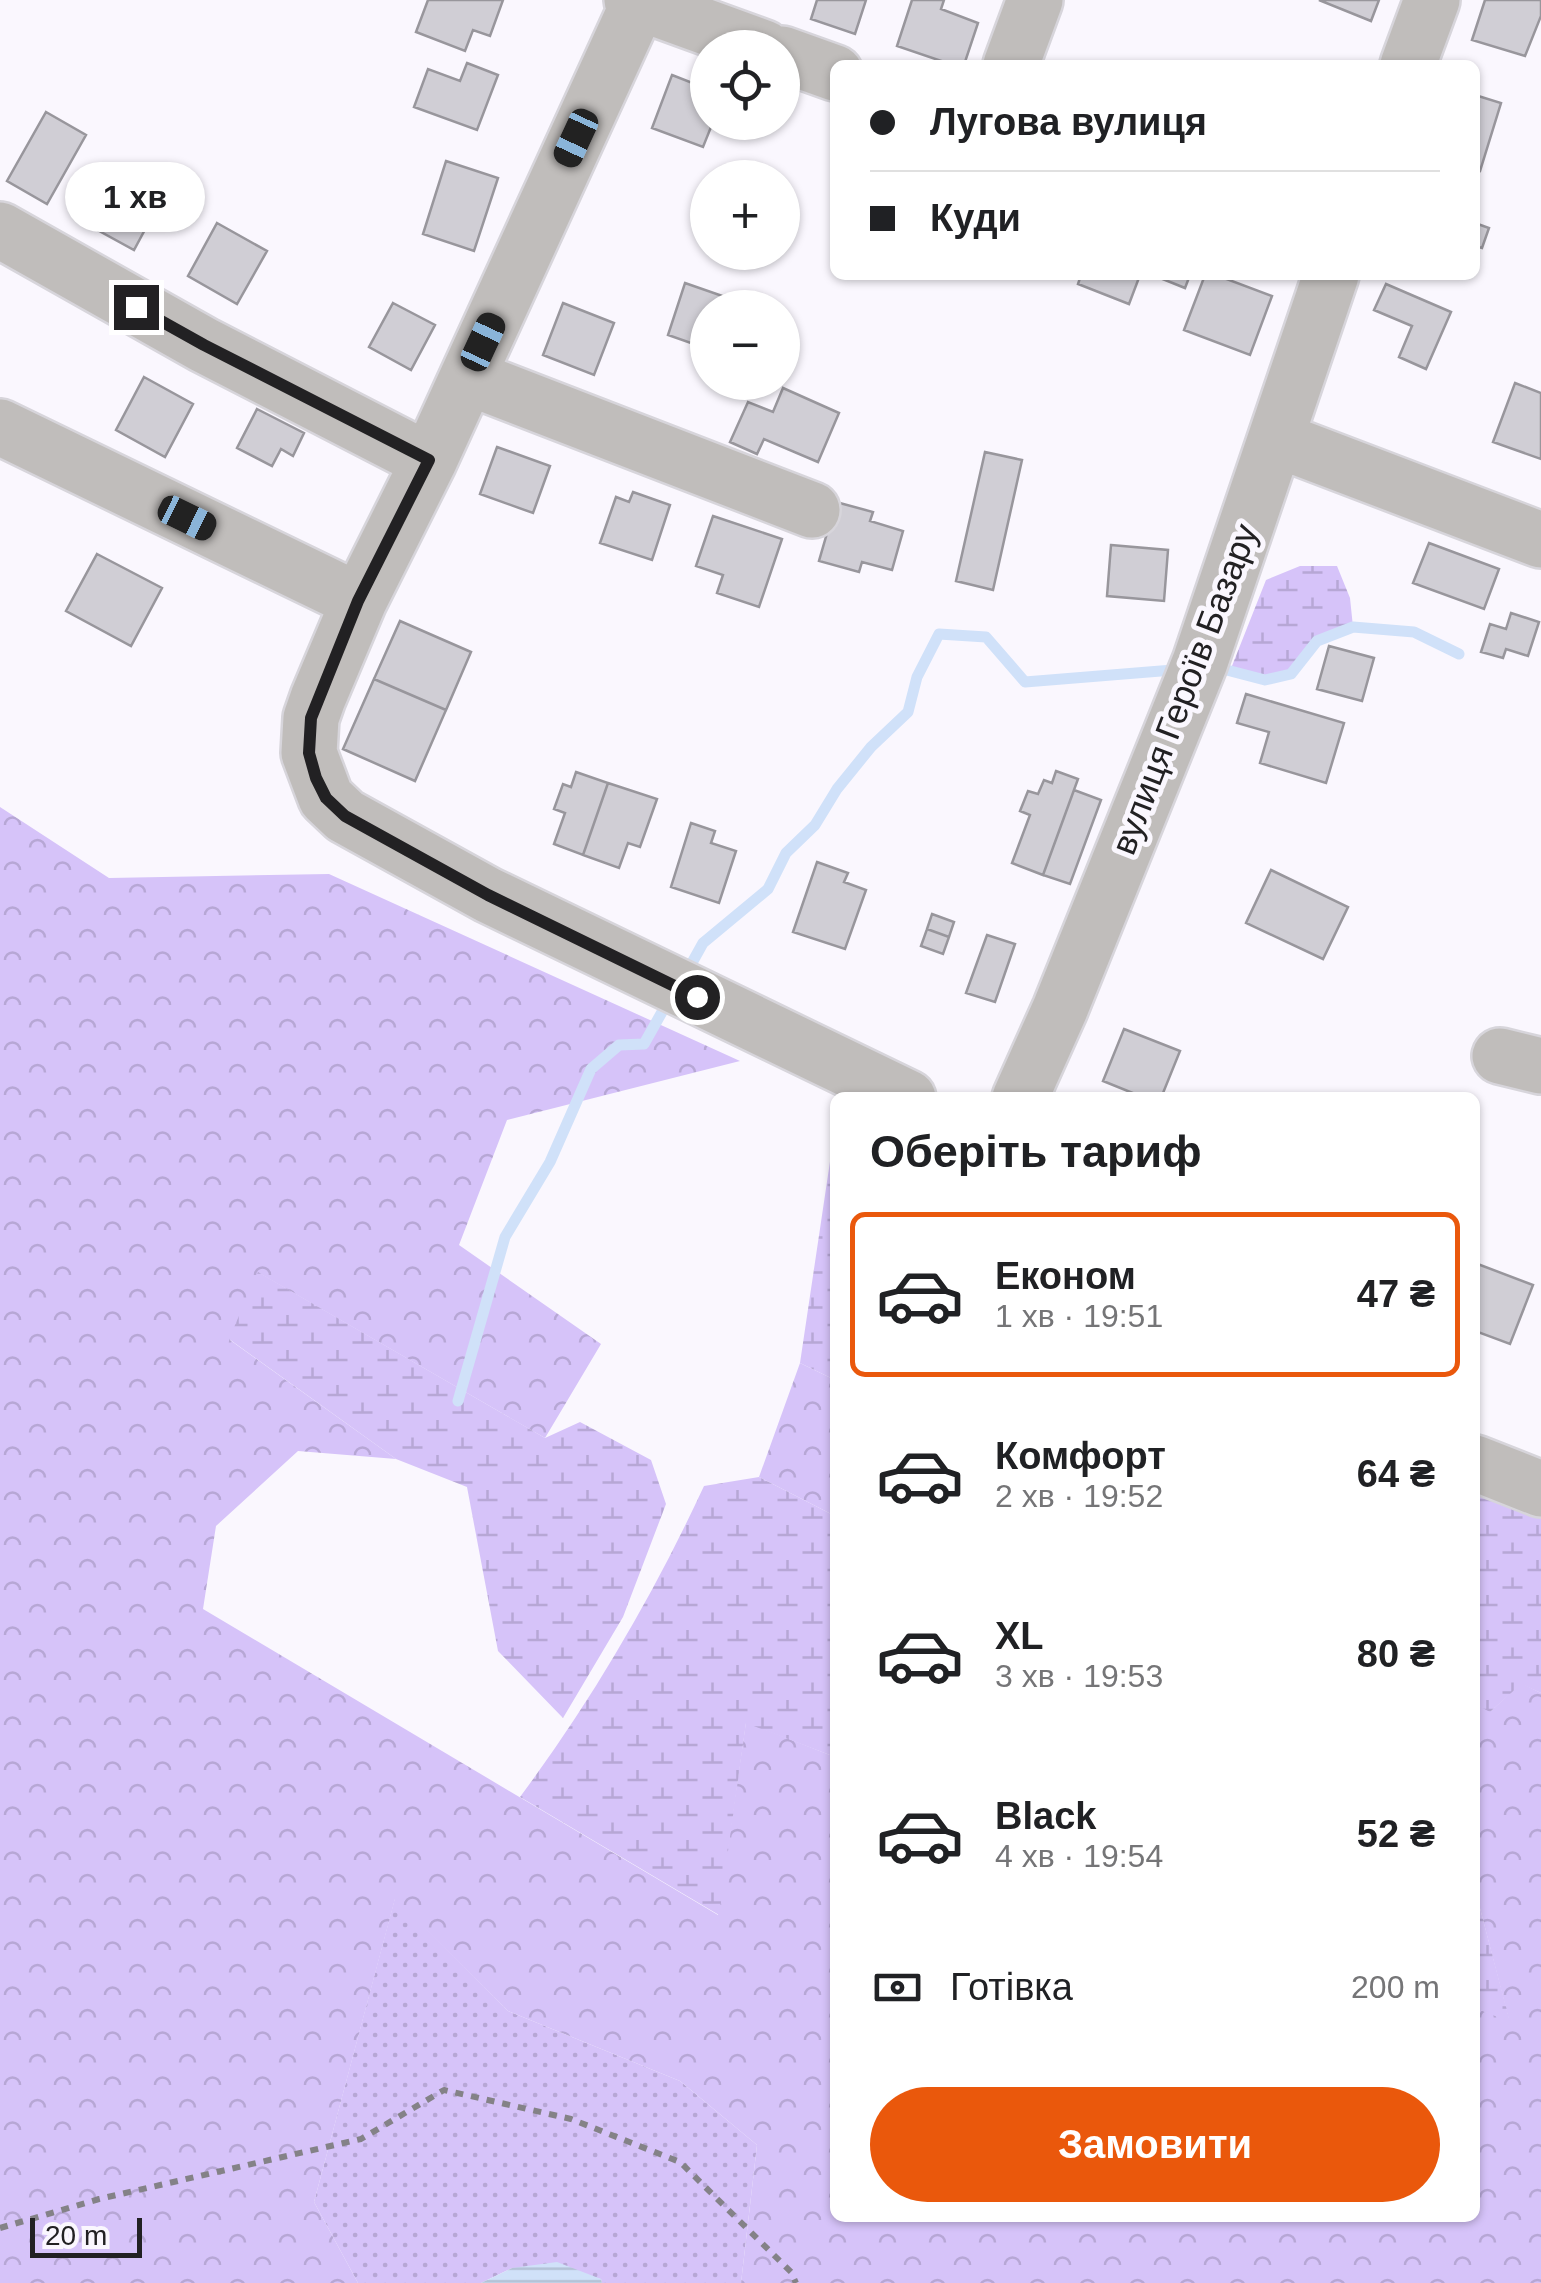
<!DOCTYPE html>
<html lang="uk">
<meta charset="utf-8">
<style>
:root{--surface:#fff;--page:#f2f2f2;--text:#202124;--muted:#757577;--line:#e0e0e0;--accent:#ea580c}
body{margin:0;font-family:Arial,sans-serif;background:var(--page);color:var(--text);height:100vh;display:flex;flex-direction:column;font-size:38px;white-space:nowrap}
*{box-sizing:border-box;margin:0}
p{font-size:32px;color:var(--muted)}
.icon{flex:none;width:55px;height:55px;fill:none;stroke:currentColor;stroke-width:2;stroke-linecap:round;stroke-linejoin:round}
.map{position:relative;flex:1;overflow:hidden}
.panel{position:absolute;left:830px;top:1092px;width:650px;height:1130px;display:flex;flex-direction:column;background:var(--surface);border-radius:15px;box-shadow:0 2px 8px #0004}
.panel>*{flex:none}
.top-card{position:absolute;left:830px;top:60px;width:650px;height:220px;border-radius:15px;box-shadow:0 2px 8px #0004;display:grid;align-content:center;height:220px;padding:0 40px;background:var(--surface)}
.fabs{position:absolute;left:690px;top:30px;display:grid;gap:20px}
.fabs a{display:grid;place-items:center;width:110px;height:110px;border-radius:50%;background:var(--surface);box-shadow:0 2px 8px #0004;font-size:50px}
.scale{position:absolute;left:30px;bottom:25px;width:112px;box-sizing:border-box;padding-left:10px;border:5px solid #222123;border-top:0;font-size:28px;line-height:35px;white-space:nowrap;color:#222123;-webkit-text-stroke:8px #faf7fe;paint-order:stroke}
.end{position:absolute;width:45px;height:45px;margin:-22px;border:12px solid #222123;background:#fff;box-shadow:0 0 0 5px #fff}
.from{border-radius:50%}
.bubble{position:absolute;height:70px;border-radius:35px;background:var(--surface);box-shadow:0 2px 8px #0004;font-size:32px;font-weight:800;line-height:70px;text-align:center}
.car{position:absolute;width:30px;height:60px;margin:-30px -15px;border-radius:12px;box-shadow:0 0 8px 2px #0007;background:linear-gradient(#222 24%,#8ab4d8 0 40%,#222 0 76%,#8ab4d8 0 86%,#222 0)}
.top-card b{display:flex;align-items:center;gap:35px;height:95px;font-size:38px}
.top-card b+b{border-top:2px solid var(--line)}
.top-card i{width:25px;height:25px;background:var(--text)}
ul{padding:0;list-style:none}
li{display:flex;align-items:center;gap:30px;height:165px;margin:0 20px 15px;padding:0 20px;border:5px solid transparent;border-radius:15px}
li div{flex:1}
li b{display:block;font-size:38px}
li em{font-style:normal;font-weight:800}
li.selected{border-color:var(--accent)}
li>.icon{width:90px;height:90px;stroke-width:1.5}
h2{padding:0 40px;font-size:45px;line-height:120px}
.pay{display:flex;align-items:center;gap:25px;height:110px;padding:0 40px;font-size:38px}
.pay p{margin-inline-start:auto}
.cta{display:flex;gap:20px;margin-top:auto;padding:20px 40px}
.cta a{flex:1;height:115px;border-radius:60px;background:var(--accent);color:#fff;font-size:40px;font-weight:800;line-height:115px;text-align:center}
.map>svg:first-child{display:block}
</style>
<div class="map">
<svg width="1541" height="2283" viewBox="0 0 1541 2283">
<defs>
<pattern id="grass-dots" width="8" height="8" patternUnits="userSpaceOnUse" patternTransform="scale(2.5)"><rect width="8" height="8" fill="#d6c3f9"/><path d="M2 2h.1M6 6h.1" fill="none" stroke="#b7a7d5" stroke-width="1.8" stroke-linecap="round"/></pattern>
<pattern id="forest-crowns" width="20" height="18" patternUnits="userSpaceOnUse" patternTransform="scale(2.5)"><rect width="20" height="18" fill="#d6c3f9"/><path d="M2 6a3 3 0 1 1 6 0M12 15a3 3 0 1 1 6 0" fill="none" stroke="#b7a7d5"/></pattern>
<pattern id="wetland-marsh" width="20" height="14" patternUnits="userSpaceOnUse" patternTransform="scale(2.5)"><rect width="20" height="14" fill="#d6c3f9"/><path d="M1 5h8M5 5V1M11 12h8M15 12V8" fill="none" stroke="#b7a7d5"/></pattern>
<pattern id="water-rules" width="6" height="5" patternUnits="userSpaceOnUse" patternTransform="scale(2.5)"><rect width="6" height="5" fill="#d0e1f9"/><path d="M0 2.5h6" fill="none" stroke="#b2c1d5"/></pattern>
</defs>
<rect width="100%" height="100%" fill="#faf7fe"/>
<path fill="url(#grass-dots)" d="M395 1898 508 2011 680 2081 757 2145 741 2283H602L601 2279 512 2268 481 2283H358L314 2202Z"/>
<path fill="url(#forest-crowns)" d="M0 807 109 878 329 874 740 1061 507 1120 459 1245 601 1344 545 1438 259 1273 230 1340 396 1459 298 1451 216 1526 203 1609 718 1915 746 1722 835 1757V2218H1475V2008L1509 2020 1475 1889V1704L1491 1711 1521 1683 1541 1693V2283H741L757 2145 680 2081 508 2011 395 1899 314 2202 358 2283H0Z
M800 1363 835 1380V1516L759 1477Z"/>
<path fill="url(#wetland-marsh)" d="M1300 566H1337L1350 598 1353 627 1317 641 1291 674 1265 680 1230 671 1266 580Z
M835 1128V1380L800 1363Z
M258 1272 545 1438 580 1422 651 1460 666 1504 623 1617 563 1718 498 1651 467 1487 396 1459 229 1339Z
M759 1477 835 1516V1757L746 1723 719 1915 520 1797C592 1700 653 1596 704 1486Z
M1475 1479 1541 1509V1693L1521 1684 1490 1712 1475 1704Z
M1475 1889 1510 2022 1475 2008Z"/>
<path fill="url(#water-rules)" d="M557 2262 601 2279 602 2283H481L512 2268Z"/>
<g fill="none" stroke-linecap="round" stroke-linejoin="round">
<path stroke="#d0e1f9" stroke-width="11" d="M1219 668 1265 680 1291 674 1317 641 1353 627 1414 632 1459 654
M688 970 703 943 768 889 786 853 815 825 837 789 871 747 908 712 917 677 939 634 986 637 1025 682 1173 670
M458 1401 505 1237 550 1162 591 1069 619 1045 644 1044 662 1012"/>
</g>
<path fill="#d0ced5" stroke="#98969c" stroke-width="2.5" d="M428 0H503L490 36 473 30 465 51 416 32Z
M817 0H866L855 34 811 19Z
M912 0H944L941 9 978 23 964 65H953L897 46Z
M1319 0H1379L1371 21Z
M1485 0H1541V16L1525 56 1472 40Z
M467 63 498 75 477 130 414 107 428 69 460 81Z
M672 75 708 89V122H713L703 147 652 128Z
M1475 95 1501 103 1480 171 1475 170Z
M46 112 86 135 47 204 7 181Z
M446 161 498 178 474 251 423 234Z
M121 174 163 196 134 250 92 227Z
M217 223 267 251 237 304 188 276Z
M1475 223 1489 228 1482 248 1475 246Z
M1081 275H1140L1129 304 1078 284Z
M1161 275H1190L1185 288 1160 278Z
M1205 275H1216L1272 296 1250 355 1184 330Z
M685 283 734 300 731 308H708V349L668 335Z
M1386 284 1451 312 1426 369 1399 357 1412 326 1374 310Z
M393 303 435 325 411 370 369 347Z
M563 303 614 323 594 375 543 355Z
M144 377 193 404 165 457 116 430Z
M1515 383 1541 393V459L1493 442Z
M783 388 839 413 818 462 764 439 757 454 730 442 748 402 773 412Z
M257 409 304 433 293 456 281 449 272 466 237 448Z
M497 447 550 466 533 513 480 494Z
M985 452 1022 460 993 590 956 581Z
M633 492 670 505 652 560 600 543 616 497 629 502Z
M836 502 873 512 870 521 903 531 892 570 862 562 859 572 819 561Z
M713 516 782 539 759 607 717 593 723 575 696 566Z
M1429 543 1499 569 1484 609 1413 583Z
M1111 545 1168 550 1164 601 1107 596Z
M97 554 162 588 131 646 66 611Z
M1511 613 1539 622 1528 656 1506 649 1503 658 1481 652 1490 624 1506 629Z
M400 621 471 652 446 710 374 679Z
M1329 646 1374 658 1362 701 1317 689Z
M374 679 446 710 415 781 343 749Z
M1246 694 1344 723 1326 783 1260 763 1269 732 1237 723Z
M1056 771 1078 779 1043 875 1012 863 1030 815 1020 811 1028 791 1038 794 1044 780 1052 783Z
M576 772 608 783 583 855 554 844 565 813 554 809 563 784 571 787Z
M608 783 657 799 640 847 628 843 619 868 583 855Z
M1074 790 1101 800 1070 884 1043 875Z
M691 823 715 831 711 843 736 851 719 903 671 887Z
M817 862 848 873 844 882 866 890 845 949 793 932Z
M1271 870 1348 907 1323 959 1246 923Z
M932 914 954 922 949 937 927 929Z
M927 929 949 937 943 954 921 946Z
M987 935 1015 944 995 1002 966 993Z
M1124 1029 1180 1051 1161 1098H1145L1103 1081Z
M1475 1263 1533 1285 1510 1344 1475 1331Z"/>
<g fill="none" stroke-linecap="round" stroke-linejoin="round">
<defs>
<path id="minor" d="M632 0 764 48
M640 0 429 461 359 601 318 698 311 718 309 753 326 798 345 816 488 895 908 1098
M782 54 835 73
M1011 65 1035 0
M1408 65 1432 0
M0 230 204 345 429 461
M468 377 812 510
M0 427 359 601
M1276 439 1541 540
M1500 1056 1541 1066
M1020 1098 1060 1009 1200 662 1331 275
M1475 1463 1541 1489"/>
</defs>
<use href="#minor" stroke="#d7d5db" stroke-width="60"/>
<path stroke="#848287" stroke-width="6" stroke-dasharray="8 8" stroke-linecap="butt" d="M0 2228 99 2199 361 2139 444 2090 571 2119 680 2162 791 2272 796 2283"/>
<use href="#minor" stroke="#c0bdbb" stroke-width="55"/>
</g>
<g fill="none" stroke-linecap="round" stroke-linejoin="round">
<path stroke="#222123" stroke-width="12" d="M136 307 204 345 429 460 358 601 311 718 309 753 316 778 326 798 345 816 488 895 697 997"/>
</g>
<g text-anchor="middle" dominant-baseline="central" stroke-width="10" stroke-linejoin="round" paint-order="stroke">
<g font-size="35" fill="#222123" stroke="#faf7fe">
<text transform="translate(1184 689) rotate(-69)">вулиця Героїв Базару</text>
</g>
</g>
</svg>
<div class="fabs">
<a><svg class="icon" aria-label="locate" viewBox="0 0 24 24"><circle cx="12" cy="12" r="6"/><path d="M12 2v4M12 18v4M2 12h4M18 12h4"/></svg></a>
<a>+</a>
<a>−</a>
</div>
<div class="scale">20 m</div>
<i class="end from" style="left:697px;top:997px"></i>
<i class="end" style="left:136px;top:307px"></i>
<div class="bubble" style="left:65px;top:162px;width:140px">1 хв</div>
<i class="car" style="left:576px;top:138px;rotate:205deg"></i>
<i class="car" style="left:483px;top:342px;rotate:25deg"></i>
<i class="car" style="left:187px;top:518px;rotate:116deg"></i>
<div class="top-card">
<b><i class="from"></i>Лугова вулиця</b>
<b><i></i>Куди</b>
</div>
<section class="panel">
<h2>Оберіть тариф</h2>
<ul>
<li class="selected"><svg class="icon" aria-label="car" viewBox="0 0 24 24"><path d="M5 17H2v-5l4-1 3-4h7l3 4 3 1v5h-3M9 17h6M6 11h13"/><circle cx="7" cy="17" r="2"/><circle cx="17" cy="17" r="2"/></svg><div><b>Економ</b><p>1 хв · 19:51</p></div><em>47 ₴</em></li>
<li><svg class="icon" aria-label="car" viewBox="0 0 24 24"><path d="M5 17H2v-5l4-1 3-4h7l3 4 3 1v5h-3M9 17h6M6 11h13"/><circle cx="7" cy="17" r="2"/><circle cx="17" cy="17" r="2"/></svg><div><b>Комфорт</b><p>2 хв · 19:52</p></div><em>64 ₴</em></li>
<li><svg class="icon" aria-label="car" viewBox="0 0 24 24"><path d="M5 17H2v-5l4-1 3-4h7l3 4 3 1v5h-3M9 17h6M6 11h13"/><circle cx="7" cy="17" r="2"/><circle cx="17" cy="17" r="2"/></svg><div><b>XL</b><p>3 хв · 19:53</p></div><em>80 ₴</em></li>
<li><svg class="icon" aria-label="car" viewBox="0 0 24 24"><path d="M5 17H2v-5l4-1 3-4h7l3 4 3 1v5h-3M9 17h6M6 11h13"/><circle cx="7" cy="17" r="2"/><circle cx="17" cy="17" r="2"/></svg><div><b>Black</b><p>4 хв · 19:54</p></div><em>52 ₴</em></li>
</ul>
<div class="pay"><svg class="icon" aria-label="cash" viewBox="0 0 24 24"><path d="M3 7h18v10H3z"/><circle cx="12" cy="12" r="2"/></svg>Готівка<p>200 m</p></div>
<div class="cta"><a>Замовити</a></div>
</section>
</div>
